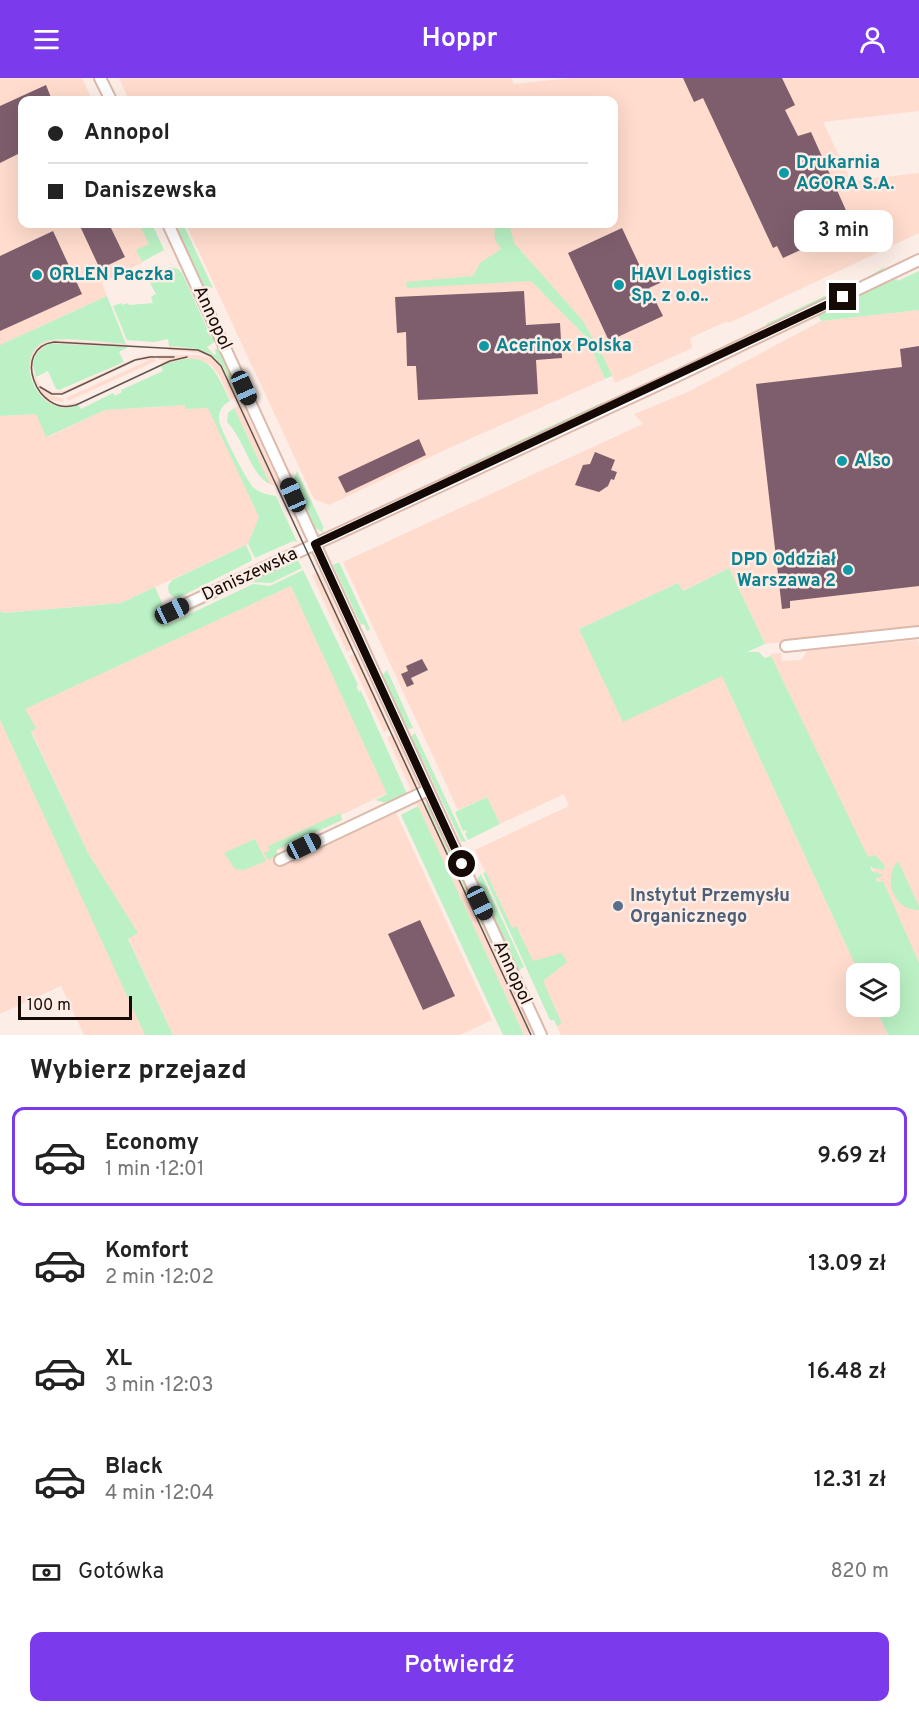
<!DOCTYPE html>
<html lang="pl">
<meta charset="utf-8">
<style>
:root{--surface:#fff;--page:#f6f6f6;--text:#222;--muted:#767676;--line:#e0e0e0;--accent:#7c3aed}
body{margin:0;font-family:Overpass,sans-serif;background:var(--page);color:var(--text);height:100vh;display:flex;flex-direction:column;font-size:22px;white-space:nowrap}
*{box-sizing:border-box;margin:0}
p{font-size:20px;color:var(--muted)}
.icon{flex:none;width:33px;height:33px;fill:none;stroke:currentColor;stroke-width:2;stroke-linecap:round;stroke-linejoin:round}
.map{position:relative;height:957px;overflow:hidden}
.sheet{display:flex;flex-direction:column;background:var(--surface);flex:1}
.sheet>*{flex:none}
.hud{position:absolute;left:18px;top:18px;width:600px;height:132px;border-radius:12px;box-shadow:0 6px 24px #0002;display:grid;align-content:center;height:132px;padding:0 30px;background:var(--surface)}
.fabs{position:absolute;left:846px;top:885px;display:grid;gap:12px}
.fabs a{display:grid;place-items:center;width:54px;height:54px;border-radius:12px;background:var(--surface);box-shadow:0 6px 24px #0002;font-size:30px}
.scale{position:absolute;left:18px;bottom:15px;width:114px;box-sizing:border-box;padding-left:6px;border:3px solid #150a05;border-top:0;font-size:16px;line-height:21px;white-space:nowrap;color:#150a05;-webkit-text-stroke:4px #fcede7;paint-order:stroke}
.end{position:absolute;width:27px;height:27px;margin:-14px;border:8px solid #150a05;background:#fff;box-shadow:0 0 0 3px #fff}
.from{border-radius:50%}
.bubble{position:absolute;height:42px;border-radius:12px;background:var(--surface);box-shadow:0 6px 24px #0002;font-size:20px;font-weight:600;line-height:42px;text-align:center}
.car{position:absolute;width:18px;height:36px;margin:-18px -9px;border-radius:8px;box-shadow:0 0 4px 2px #0007;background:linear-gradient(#222 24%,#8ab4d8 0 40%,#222 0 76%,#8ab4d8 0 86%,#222 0)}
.hud b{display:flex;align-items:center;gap:21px;height:57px;font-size:22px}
.hud b+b{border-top:2px solid var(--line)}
.hud i{width:15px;height:15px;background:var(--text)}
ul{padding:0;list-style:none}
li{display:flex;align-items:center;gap:18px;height:99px;margin:0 12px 9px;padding:0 18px;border:3px solid transparent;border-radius:12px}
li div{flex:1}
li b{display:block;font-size:22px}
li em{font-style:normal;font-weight:600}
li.on{border-color:var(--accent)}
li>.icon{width:54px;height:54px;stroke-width:1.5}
h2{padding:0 30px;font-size:27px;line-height:72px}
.pay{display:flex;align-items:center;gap:15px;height:66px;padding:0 30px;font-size:22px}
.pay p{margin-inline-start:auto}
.primary-button{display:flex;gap:12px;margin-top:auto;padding:12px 30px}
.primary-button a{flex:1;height:69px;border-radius:12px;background:var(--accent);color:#fff;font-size:24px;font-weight:600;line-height:69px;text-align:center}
header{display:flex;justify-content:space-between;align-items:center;height:78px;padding:0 30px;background:var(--accent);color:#fff;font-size:27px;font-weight:600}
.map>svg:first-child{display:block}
</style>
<header><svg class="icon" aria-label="menu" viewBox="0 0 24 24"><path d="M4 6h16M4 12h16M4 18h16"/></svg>Hoppr<svg class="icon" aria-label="person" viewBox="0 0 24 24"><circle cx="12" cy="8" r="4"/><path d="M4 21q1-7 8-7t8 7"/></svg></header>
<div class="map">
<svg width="919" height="957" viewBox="0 0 919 957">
<rect width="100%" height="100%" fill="#fcede7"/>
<path fill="#ffdccd" d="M0 0H82L92 22H22V146H139L149 166 137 172 142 185 102 205 107 218 0 267Z
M119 0H512L513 6 572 0H919V33L823 44 851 103 919 95V155L729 245 727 243 690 260 692 270 615 305 605 282 583 243 531 203 586 259 605 301 447 371 329 427 314 421 186 146H614V22H129Z
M919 232V550L765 566 729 490 682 513 678 505 579 551 722 598 859 895 856 896V928L875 929 888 957H561L475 772 569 728 564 716 500 746 487 719 458 732 343 484 643 346 634 336 688 314 821 243Z
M54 262 126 266 128 269 46 267 34 280 33 293 39 306 52 314 64 313 133 281 134 284 65 316 49 317 62 320 64 324 49 322 57 326 65 327 77 324 78 327 66 331 56 330 41 318 29 289 31 276 35 270 44 264Z
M169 268 202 272 214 278 226 292 238 319 230 322 220 299 212 288 204 283 186 281 161 288 160 285 167 282H159L156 277H198L211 280 200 275 168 272Z
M153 277 156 283 68 323 66 320 149 282 137 283 136 280Z
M242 326 281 410 270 406 234 330Z
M185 327 186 331 209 329 259 439 248 466 121 525 4 535 0 533V338L36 336 47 359 105 332Z
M319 494 354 570 347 574 312 497Z
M291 508 387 715 341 737 342 742 276 773 283 788 396 735 492 942 460 957H173L128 860 137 855 88 775 31 653 36 650 24 631Z
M918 562 919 571V888L770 576 781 575 782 583 801 582 807 573Z
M356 575 391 651 384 654 349 578Z
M0 642 107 871 145 957H84L61 908 0 936Z
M394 656 417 706 412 714 387 659Z
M421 721 425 725 531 951 528 957H524L415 722Z"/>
<path fill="#bbf1c4" d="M139 146H152L164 172 142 184 136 172 149 166Z
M175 146H183L213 210 204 208Z
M494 146H509L514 165 583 243 605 282 612 298 605 301 586 259 531 203 407 210 406 204 473 198 480 185 501 171 495 162Z
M886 188 875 198 767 251 766 246 856 203 860 204Z
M170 189 178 191 182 195 211 259H214L216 263 207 269 214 277 216 276 215 271 219 270 240 316 238 319C219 277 216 271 169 268L168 261 154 264 127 262 113 228 121 225 122 227 128 225 129 227 153 225 151 219 156 216 149 203H147L148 199Z
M919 193V232L821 243 817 236 870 210 897 201 898 203Z
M107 218 126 266C107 265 64 258 47 263 10 274 37 344 78 327L81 331 113 315 115 318 122 314 121 312 163 293 161 288C206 271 212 284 230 323 223 327 218 333 219 342 219 349 248 405 254 410 260 415 268 417 276 418L297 464 293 463 255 480 248 466 259 439 208 330 185 331V327L105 332 46 359 36 336 0 338V267Z
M48 266H56L128 269 119 274 124 284 59 312 56 311 48 293 36 299 33 287 35 277Z
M603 324 602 327 466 391 460 390Z
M234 330 270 406C250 397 245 362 227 344L228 335Z
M297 393 324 450 322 451 324 455 314 449 293 403Z
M246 467 252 480 251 483 176 521 169 515 168 508 172 502Z
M297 481 302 490 271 505 251 504 168 543 169 546 253 506 270 508 303 492 358 607 356 608 359 614 361 613 407 716 387 725 375 722 387 716 291 508 25 631 36 650 31 654 88 775 138 855 128 861 173 957H145L0 642V533L4 535 121 525 155 509 169 541Z
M339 484 370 551 367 553 364 546 361 547 333 487Z
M729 490 765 566 747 574H759L765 580 771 578 868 779 875 777 885 788 884 792 870 789 872 793 883 797 876 801 878 804 883 803 919 885V957H888L875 929 890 928V896L859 895 722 598 623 644 579 551 678 505 683 513Z
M387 592 413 650 405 652 381 599Z
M415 655 466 764 461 763 423 683 409 660Z
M487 719 500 746 468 762 465 756 467 754 466 752 463 753 455 734Z
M425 725 431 730 530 945 531 951Z
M418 728 524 957H503L401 737Z
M340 735 342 742 276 772 278 778 268 782 264 775 270 772 268 768Z
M255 761 266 783 244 792 235 791 224 775Z
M898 783 919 828V832C894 833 882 801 898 783Z
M486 794 512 850 516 848 533 883 562 875 567 884 543 903 562 946 557 948 554 942H550L483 795Z
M481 796 524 889 517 893 477 801Z"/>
<path fill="#7e5e6d" d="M683 0H782L795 27 785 32 798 58 811 54 853 148 783 180 777 168 773 170 703 20 694 24Z
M46 7 52 22H22V74L0 85V28Z
M79 146H109L125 179 100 191Z
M622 150 645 199 657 193 662 204 649 210 663 238 609 263 568 175Z
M53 153 82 216 0 253V178Z
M524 213 526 247 560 245 562 280 536 282 538 316 418 322 416 288H407L406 254 397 255 395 219Z
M919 268V508L790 523V530L782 531 756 306 902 289 900 271Z
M419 361 426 377 346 415 338 399Z
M595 374 615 382 611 392 617 394 614 402 611 401 608 408 599 414 575 407 583 387 590 386Z
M422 581 428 592 411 600 414 606 407 609 401 596 408 593 406 588Z
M420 842 455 918 423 932 388 856Z"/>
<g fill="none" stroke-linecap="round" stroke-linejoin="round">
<defs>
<path id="minor" d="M100 0 111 22
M168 146 541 957
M167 535 675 299 919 182
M786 568 919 554
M280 782 428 712"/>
</defs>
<use href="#minor" stroke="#dcb9aa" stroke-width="14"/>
<use href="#minor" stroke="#fff" stroke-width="10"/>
<path stroke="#61554f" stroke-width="1.5" d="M187 279 170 283 76 327C36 339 11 270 54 264L198 272 211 278 221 288 531 957
M40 309 52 316H62L135 282 150 279H174"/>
</g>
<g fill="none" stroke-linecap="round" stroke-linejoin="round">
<path stroke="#150a05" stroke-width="8" d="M462 786 315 466 843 219"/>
</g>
<g fill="#0f9aa8" stroke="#fcede7" stroke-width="2">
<circle cx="784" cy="95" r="6"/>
<circle cx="37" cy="197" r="6"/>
<circle cx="619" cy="207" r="6"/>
<circle cx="484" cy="268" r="6"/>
<circle cx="842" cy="383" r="6"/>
<circle cx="848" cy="492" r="6"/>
</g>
<circle fill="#5c6f8a" stroke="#fcede7" stroke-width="2" cx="618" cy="828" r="6"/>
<g text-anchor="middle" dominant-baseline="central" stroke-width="5" stroke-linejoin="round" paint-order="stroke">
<g font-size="18" font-weight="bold" fill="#0d838f" stroke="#fcede7" text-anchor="start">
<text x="796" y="85">Drukarnia<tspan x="796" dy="21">AGORA S.A.</tspan></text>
<text x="49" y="197">ORLEN Paczka</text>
<text x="631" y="197">HAVI Logistics<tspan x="631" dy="21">Sp. z o.o..</tspan></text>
<text x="496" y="268">Acerinox Polska</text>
<text x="854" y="383">Also</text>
<text x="836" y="482" text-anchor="end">DPD Oddział<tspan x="836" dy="21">Warszawa 2</tspan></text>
</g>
<g font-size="18" fill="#150a05" stroke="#fcede7">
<text transform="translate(212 240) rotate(65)">Annopol</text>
<text transform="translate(250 497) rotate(-25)">Daniszewska</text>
<text transform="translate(512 895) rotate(65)">Annopol</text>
</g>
<g font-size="18" font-weight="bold" fill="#4e5e75" stroke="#fcede7" text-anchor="start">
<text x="630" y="818">Instytut Przemysłu<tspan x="630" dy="21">Organicznego</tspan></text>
</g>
</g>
</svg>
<div class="fabs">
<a><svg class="icon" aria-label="layers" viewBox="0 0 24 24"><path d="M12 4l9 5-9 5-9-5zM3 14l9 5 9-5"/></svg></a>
</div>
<div class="scale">100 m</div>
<i class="end from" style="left:462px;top:786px"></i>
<i class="end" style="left:843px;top:219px"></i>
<div class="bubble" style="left:794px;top:132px;width:99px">3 min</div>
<i class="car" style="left:244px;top:310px;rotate:156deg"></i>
<i class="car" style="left:293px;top:417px;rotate:336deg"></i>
<i class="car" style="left:172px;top:533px;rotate:65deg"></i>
<i class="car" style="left:304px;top:768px;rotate:64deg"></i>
<i class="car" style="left:480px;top:825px;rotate:155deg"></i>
<div class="hud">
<b><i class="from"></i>Annopol</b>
<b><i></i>Daniszewska</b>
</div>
</div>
<section class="sheet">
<h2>Wybierz przejazd</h2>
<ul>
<li class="on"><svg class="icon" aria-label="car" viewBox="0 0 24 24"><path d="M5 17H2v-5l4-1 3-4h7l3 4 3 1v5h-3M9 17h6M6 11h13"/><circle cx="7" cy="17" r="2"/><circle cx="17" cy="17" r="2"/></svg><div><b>Economy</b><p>1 min · 12:01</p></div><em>9.69 zł</em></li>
<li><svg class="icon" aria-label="car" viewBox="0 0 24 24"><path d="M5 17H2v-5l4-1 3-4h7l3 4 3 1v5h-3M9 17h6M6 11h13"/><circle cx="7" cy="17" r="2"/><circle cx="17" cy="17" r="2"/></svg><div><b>Komfort</b><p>2 min · 12:02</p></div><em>13.09 zł</em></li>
<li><svg class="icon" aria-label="car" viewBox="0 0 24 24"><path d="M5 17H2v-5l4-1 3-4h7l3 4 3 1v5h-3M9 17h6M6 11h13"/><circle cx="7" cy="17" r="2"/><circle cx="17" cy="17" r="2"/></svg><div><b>XL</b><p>3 min · 12:03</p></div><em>16.48 zł</em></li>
<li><svg class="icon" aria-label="car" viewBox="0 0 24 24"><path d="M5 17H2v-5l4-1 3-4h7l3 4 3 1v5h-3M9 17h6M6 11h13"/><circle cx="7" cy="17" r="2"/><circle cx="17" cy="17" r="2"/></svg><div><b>Black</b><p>4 min · 12:04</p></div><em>12.31 zł</em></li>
</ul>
<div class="pay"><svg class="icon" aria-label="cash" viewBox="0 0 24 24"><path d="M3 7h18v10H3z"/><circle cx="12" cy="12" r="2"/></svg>Gotówka<p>820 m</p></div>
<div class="primary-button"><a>Potwierdź</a></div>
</section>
